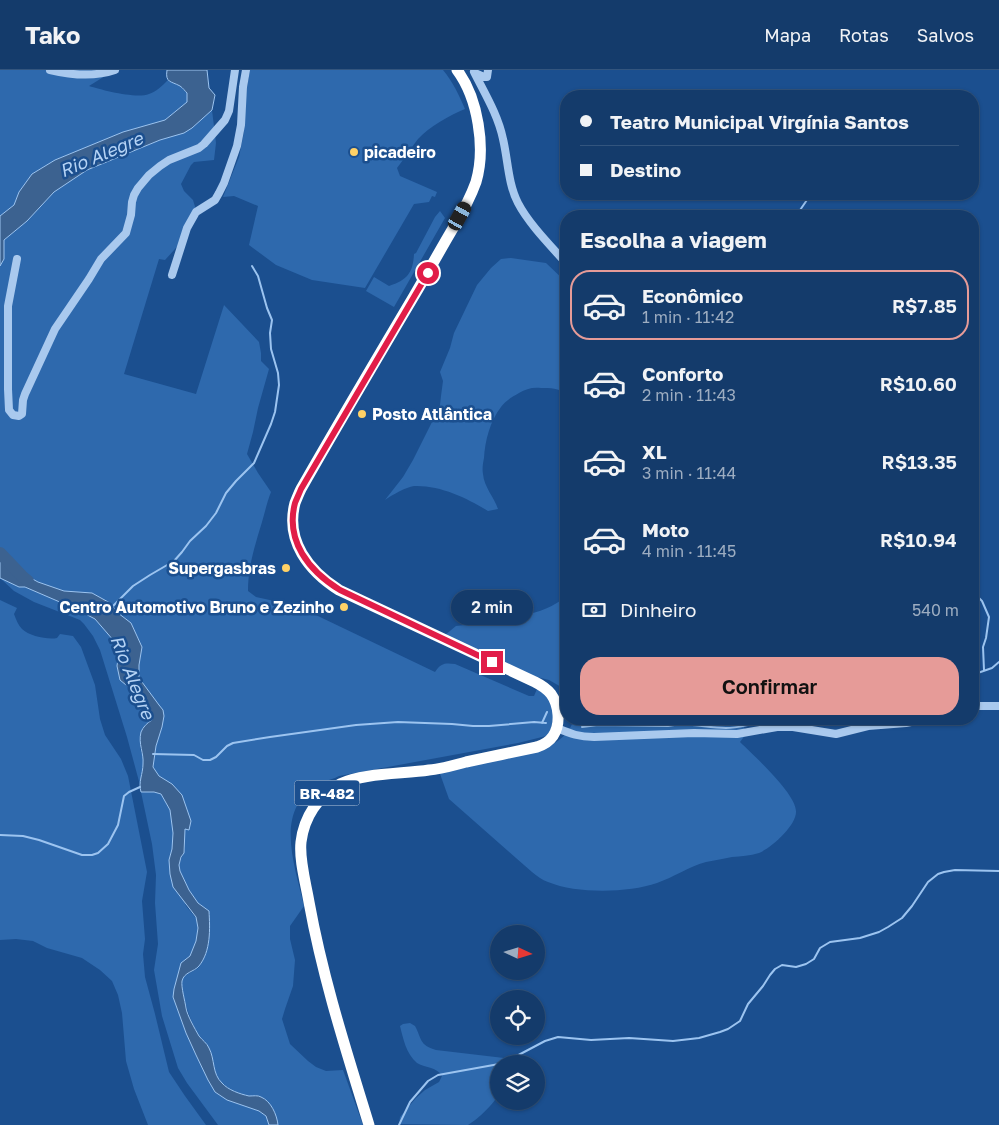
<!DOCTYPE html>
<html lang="pt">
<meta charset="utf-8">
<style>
:root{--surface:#143b6b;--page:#1d4271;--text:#f1f3f6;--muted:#9dadc1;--line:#33557e;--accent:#e69b98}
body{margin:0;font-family:"Golos Text",sans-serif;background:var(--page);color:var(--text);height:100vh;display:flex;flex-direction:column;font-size:19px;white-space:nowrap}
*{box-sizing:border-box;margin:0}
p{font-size:16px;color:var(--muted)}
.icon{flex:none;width:28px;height:28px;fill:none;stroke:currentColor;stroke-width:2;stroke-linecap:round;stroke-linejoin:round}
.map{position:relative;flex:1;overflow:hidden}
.details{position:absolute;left:560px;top:140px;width:419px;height:515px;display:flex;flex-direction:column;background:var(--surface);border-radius:20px;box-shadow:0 1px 4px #0004,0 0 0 1px var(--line)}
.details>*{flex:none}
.guide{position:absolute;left:560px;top:20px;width:419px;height:110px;border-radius:20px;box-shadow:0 1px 4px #0004,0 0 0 1px var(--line);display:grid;align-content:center;height:110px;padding:0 20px;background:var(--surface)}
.needle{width:32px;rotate:94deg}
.fabs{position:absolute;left:490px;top:855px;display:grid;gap:10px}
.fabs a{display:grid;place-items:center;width:55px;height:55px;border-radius:50%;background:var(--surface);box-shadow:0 1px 4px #0004,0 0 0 1px var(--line);font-size:25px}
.end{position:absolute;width:22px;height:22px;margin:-11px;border:6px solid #e11d48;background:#fff;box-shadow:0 0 0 2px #fff}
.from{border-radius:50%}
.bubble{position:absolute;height:35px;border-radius:18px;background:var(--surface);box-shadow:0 1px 4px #0004,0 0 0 1px var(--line);font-size:16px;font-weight:600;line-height:35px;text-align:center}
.car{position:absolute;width:15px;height:30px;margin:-15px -8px;border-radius:6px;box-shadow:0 0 4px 1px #0007;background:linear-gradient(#222 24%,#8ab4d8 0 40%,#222 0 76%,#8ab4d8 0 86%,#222 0)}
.guide b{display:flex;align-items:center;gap:18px;height:48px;font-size:19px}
.guide b+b{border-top:1px solid var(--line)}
.guide i{width:12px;height:12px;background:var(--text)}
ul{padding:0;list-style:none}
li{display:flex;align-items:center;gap:15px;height:70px;margin:0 10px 8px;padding:0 10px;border:2px solid transparent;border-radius:20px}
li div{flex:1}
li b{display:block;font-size:19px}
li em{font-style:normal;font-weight:600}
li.active{border-color:var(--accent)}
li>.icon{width:45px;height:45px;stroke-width:1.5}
h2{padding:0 20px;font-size:22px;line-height:60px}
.pay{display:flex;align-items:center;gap:12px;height:55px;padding:0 20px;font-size:19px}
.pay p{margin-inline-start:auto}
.button{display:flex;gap:10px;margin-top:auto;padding:10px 20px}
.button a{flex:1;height:58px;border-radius:20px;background:var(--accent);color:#111;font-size:20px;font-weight:600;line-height:58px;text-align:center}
header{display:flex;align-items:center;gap:30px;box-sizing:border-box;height:70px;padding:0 25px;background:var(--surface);border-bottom:1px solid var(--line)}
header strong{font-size:24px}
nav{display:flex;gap:28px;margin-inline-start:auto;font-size:18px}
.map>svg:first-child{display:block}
</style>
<header>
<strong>Tako</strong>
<nav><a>Mapa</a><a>Rotas</a><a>Salvos</a></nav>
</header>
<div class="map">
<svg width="999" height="1055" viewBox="0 0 999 1055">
<rect width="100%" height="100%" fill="#1b4f8f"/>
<path fill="#2e69ad" d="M0 0H111L105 6 89 16C102 20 136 29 149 24 156 22 162 16 168 10L180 16 187 23V32L165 50 123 62 55 90 32 104 19 122 14 135 0 146Z
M250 0H443C453 12 459 25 465 39 450 45 429 57 418 69 411 78 404 89 397 98L400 106 437 122 435 127 432 126 429 132 414 134 365 218 312 210 276 195 249 175 258 136 234 126 223 127 239 87 244 62 245 34 247 17Z
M212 40 216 73 214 90 194 92 191 95 181 114 184 121 193 130 196 140 185 168 165 190 159 189 124 304 196 324 224 235 259 272 261 283V291L269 299 258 338 253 362 247 384 258 403 271 422C267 432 265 442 262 452 255 475 248 497 248 521L256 527 297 536 435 602C441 593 445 593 455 594L529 626H534L537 619 556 632 550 665 518 673 339 706C334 709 327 710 321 713 272 738 295 795 304 836L290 856V869L295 890 293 916 285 939 282 949 290 974 308 991 316 997 326 1001 343 1000 363 1055H278C277 1045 271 1031 261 1027 258 1025 253 1026 249 1026 240 1024 229 1020 222 1013 212 1004 215 989 209 978 207 973 202 970 199 966 190 950 184 933 182 915 181 903 192 904 199 897 211 881 209 859 209 841L198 833 189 820 180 801 179 795 185 778V759L159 706 153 697 156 676 162 657 159 635 139 608V595L142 576 131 553 118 543 110 533 92 523 64 521 38 512 13 498 2 485 0 480V196L4 189V170L27 151 54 122 87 100 160 70 192 58Z
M440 141 445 148 394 237 366 221 374 207 389 216C407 210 413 203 414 184L416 183 435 147Z
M511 188 546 193 566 212V324C559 318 550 318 541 318 532 317 526 319 519 323 512 327 505 331 501 337 490 351 485 371 484 388 483 393 482 399 483 404 484 417 494 427 498 439L488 441C467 428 440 415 414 416 406 417 392 425 385 430L403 407 413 390 436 344 440 335 441 326 443 311 440 302 450 278 454 263 477 215 491 198 501 189Z
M0 508 19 517H25L76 539 95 548 114 571 119 582 117 596 126 615 130 617C131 619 133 624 134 625 141 634 152 637 152 650L145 655 140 678 143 688V696L140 715 127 667 100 580 93 566 84 554 80 550 34 532 14 521Z
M566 527V621L563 618 549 610 524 604 445 565 456 556 465 555C474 538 482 531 501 537 509 540 515 543 524 544 538 544 555 535 566 527Z
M0 530 17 538 14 544C16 549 18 555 22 559 29 566 48 570 57 568L60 564 73 566 81 577 95 615 100 649 105 665 121 689 128 706 147 802 142 831 145 869 143 884 145 907 155 944 169 1002 185 1026 206 1055H148L134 1019 126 991 122 943 118 925 112 911 100 900 82 888 47 878 33 871 16 869 0 870Z
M574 649H671C679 651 687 651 695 651 706 650 734 644 741 653 744 655 745 660 746 664L740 672C753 685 797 724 796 742 796 756 771 778 759 783 750 786 741 786 732 787 724 789 715 790 706 792 688 797 674 807 657 813 628 823 577 824 548 812 542 810 537 806 532 802L449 729 439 701 551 675C562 669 570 662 574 649Z
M141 722H154L161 724 170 740 173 763 172 779 169 790 186 836 196 848 198 858 196 871 190 886 181 894 173 927 186 963 196 985 215 1022 227 1030 259 1041 266 1046 269 1055H218L187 1013 178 998 162 946 154 900 158 874 155 833 156 805 152 774Z
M410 953 415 956C422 969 419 975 436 980L504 988 513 991 518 994H499C499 1000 500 1017 499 1023 495 1033 478 1049 468 1055L399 1054 400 1047 416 1028 425 1020 439 1012 442 1006C437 997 426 998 417 993 406 984 403 968 400 956L403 954Z"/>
<path fill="#3c6290" stroke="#9cc4f0" d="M167 0H207L209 18 215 25 212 40 192 58 184 63 160 70 87 100 54 122 27 151 4 170V189L0 196V146L14 135 19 122 32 104 55 90 123 62 165 50 187 32V23C185 21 183 18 180 16 171 11 165 13 167 0Z
M0 480 2 485 13 498 38 512 64 521 92 523 110 533 118 543 131 553 142 577 139 595V608L159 635 163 640 164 646 162 657 156 676 153 697 159 706 172 714 182 725 191 751 189 760 185 759 184 783 181 787 179 795 180 801 189 820 198 833 209 841C210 859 211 881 199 896 194 902 184 902 182 911 181 917 185 931 186 938 187 945 195 959 199 966 202 970 207 973 209 978 215 989 212 1004 222 1013 228 1020 240 1024 249 1026 253 1026 258 1025 261 1027 271 1031 277 1045 278 1055H269L266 1046 259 1041 227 1030 215 1022 208 1010 196 985 186 963 173 927 174 919 181 893 190 886 196 871 198 858 196 847 173 817 170 804 169 790 172 779 173 763 170 740 161 724 154 722H141C138 712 143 704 143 694 144 683 138 674 141 662 143 657 147 653 152 650 152 637 141 634 134 625 133 624 131 619 130 617L126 615 120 610 117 596 119 582 114 571 95 549 76 539 25 517H19L0 508Z"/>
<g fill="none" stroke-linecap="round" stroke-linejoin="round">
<path stroke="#9cc4f0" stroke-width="2" d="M796 146 811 124
M972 497 977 501 979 505 976 517 977 526 982 531 989 547 986 568 983 577 984 600
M111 538 133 516 150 505 174 491 182 482 190 471 206 456 216 443 226 423 236 411 254 393 271 354 275 342 279 315 278 303 271 279 270 263 272 250 267 238 258 206 252 196
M972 605 992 598 999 592
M561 611 566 601
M542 653 547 642
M582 657 598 655 668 656C688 652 706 658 726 658 739 658 749 654 761 653 775 651 789 652 803 649
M153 684 194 685 203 690H210L216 687 227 676 233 673 270 667 356 655 398 652 452 654 473 656H489L534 652 546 653
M0 765 23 766 39 770 82 785H92L98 783 108 774 118 755 124 726 129 722 140 717
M500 994 509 990 545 971 558 967 591 970 629 968 673 971 699 968 720 962 728 959 740 951 748 934 763 916 770 905 775 899 782 895 796 897 806 894 814 889 820 878 830 872 860 868 879 862 888 857 902 848 912 836 928 812 938 804 944 802 955 800 999 801
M399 1055 410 1032 428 1011 438 1005 499 994"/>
<path stroke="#3c6290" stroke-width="12" d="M0 483 22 506 28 511"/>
<path stroke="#a9c9ee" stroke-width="8" d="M50 0C71 5 95 7 115 0
M474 2C485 24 498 45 503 69 508 90 508 114 518 133 529 154 550 175 566 193
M475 3 484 7H487L488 0
M17 189 8 236V319L9 340 13 345 19 346 22 344 23 330 25 324 55 259 89 209 101 189 126 163 131 145 132 132 134 125 138 118 149 105 160 96 169 90 199 78 204 74 225 50 229 41 235 0
M172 205 187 158 196 142 215 130 219 123 224 113 237 76 241 55 243 17 246 0
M972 636H999
M557 658C571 664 579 667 594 667L694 663 737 664 777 657H793L836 664 868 656 906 653 926 649"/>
<path stroke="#fff" stroke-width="11" d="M369 1055C346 980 323 909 309 832 306 814 299 790 301 772 304 747 318 726 340 714 363 703 403 704 429 700 442 699 454 695 466 692 490 687 513 682 537 677 543 675 549 672 553 666 561 654 559 635 551 624 547 619 541 615 535 612L339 520C309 501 285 471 295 433 297 428 299 423 301 419 338 354 376 290 414 226 427 204 439 182 452 160 461 145 470 129 476 112 486 78 478 28 457 0"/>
</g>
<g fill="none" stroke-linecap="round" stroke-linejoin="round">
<path stroke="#e11d48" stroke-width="6" d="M428 203 301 419C299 424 297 428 295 433 285 471 309 501 340 520L492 592"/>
</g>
<g fill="#ffd166" stroke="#1b4f8f" stroke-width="2">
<circle cx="354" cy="82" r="5"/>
<circle cx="362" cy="344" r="5"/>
<circle cx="286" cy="498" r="5"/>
<circle cx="344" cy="537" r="5"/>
</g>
<g text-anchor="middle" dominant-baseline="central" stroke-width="5" stroke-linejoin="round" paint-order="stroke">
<rect fill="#1b4f8f" stroke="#bbcadd" stroke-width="1" x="294.5" y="710.5" width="65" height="25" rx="4"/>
<g font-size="15" font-weight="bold" fill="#fff">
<text x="327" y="723">BR-482</text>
</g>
<g font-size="16" font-weight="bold" fill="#fff" stroke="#1b4f8f" text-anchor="start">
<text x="364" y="82">picadeiro</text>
<text x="372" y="344">Posto Atlântica</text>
<text x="276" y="498" text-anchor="end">Supergasbras</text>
<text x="334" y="537" text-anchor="end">Centro Automotivo Bruno e Zezinho</text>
</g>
<g font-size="18" font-style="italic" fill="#b5d3f5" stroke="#1b4f8f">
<text transform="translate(101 84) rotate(-23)">Rio Alegre</text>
<text transform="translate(133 607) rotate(68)">Rio Alegre</text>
</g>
</g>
</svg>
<div class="fabs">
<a><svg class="needle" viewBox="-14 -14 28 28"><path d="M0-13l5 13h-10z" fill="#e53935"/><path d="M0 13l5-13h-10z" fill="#9dadc1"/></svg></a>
<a><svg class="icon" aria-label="locate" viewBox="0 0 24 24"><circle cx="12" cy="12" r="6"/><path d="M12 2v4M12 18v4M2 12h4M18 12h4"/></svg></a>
<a><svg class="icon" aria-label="layers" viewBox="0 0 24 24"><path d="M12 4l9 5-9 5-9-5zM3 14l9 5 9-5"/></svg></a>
</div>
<i class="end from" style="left:428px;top:203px"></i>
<i class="end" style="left:492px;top:592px"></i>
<div class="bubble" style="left:451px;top:520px;width:82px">2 min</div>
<i class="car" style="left:460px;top:146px;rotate:29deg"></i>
<div class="guide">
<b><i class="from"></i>Teatro Municipal Virgínia Santos</b>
<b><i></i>Destino</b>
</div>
<section class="details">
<h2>Escolha a viagem</h2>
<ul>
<li class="active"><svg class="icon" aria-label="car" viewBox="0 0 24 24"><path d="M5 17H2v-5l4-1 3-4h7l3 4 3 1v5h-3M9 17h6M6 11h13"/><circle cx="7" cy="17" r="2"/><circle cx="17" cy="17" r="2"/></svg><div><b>Econômico</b><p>1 min · 11:42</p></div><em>R$7.85</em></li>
<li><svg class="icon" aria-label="car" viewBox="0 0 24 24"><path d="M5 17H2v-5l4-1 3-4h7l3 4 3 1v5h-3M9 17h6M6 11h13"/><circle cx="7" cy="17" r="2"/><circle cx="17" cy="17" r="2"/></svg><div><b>Conforto</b><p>2 min · 11:43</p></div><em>R$10.60</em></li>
<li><svg class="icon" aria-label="car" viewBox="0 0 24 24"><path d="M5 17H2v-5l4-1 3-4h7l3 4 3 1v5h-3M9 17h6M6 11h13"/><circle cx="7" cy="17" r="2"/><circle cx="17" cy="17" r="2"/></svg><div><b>XL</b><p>3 min · 11:44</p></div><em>R$13.35</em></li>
<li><svg class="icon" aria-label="car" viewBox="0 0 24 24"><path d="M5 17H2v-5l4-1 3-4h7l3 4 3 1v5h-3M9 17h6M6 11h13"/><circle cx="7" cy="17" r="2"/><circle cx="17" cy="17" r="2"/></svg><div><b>Moto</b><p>4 min · 11:45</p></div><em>R$10.94</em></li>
</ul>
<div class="pay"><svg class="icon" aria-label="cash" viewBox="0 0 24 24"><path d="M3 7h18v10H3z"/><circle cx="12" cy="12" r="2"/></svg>Dinheiro<p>540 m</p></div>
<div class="button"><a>Confirmar</a></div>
</section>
</div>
